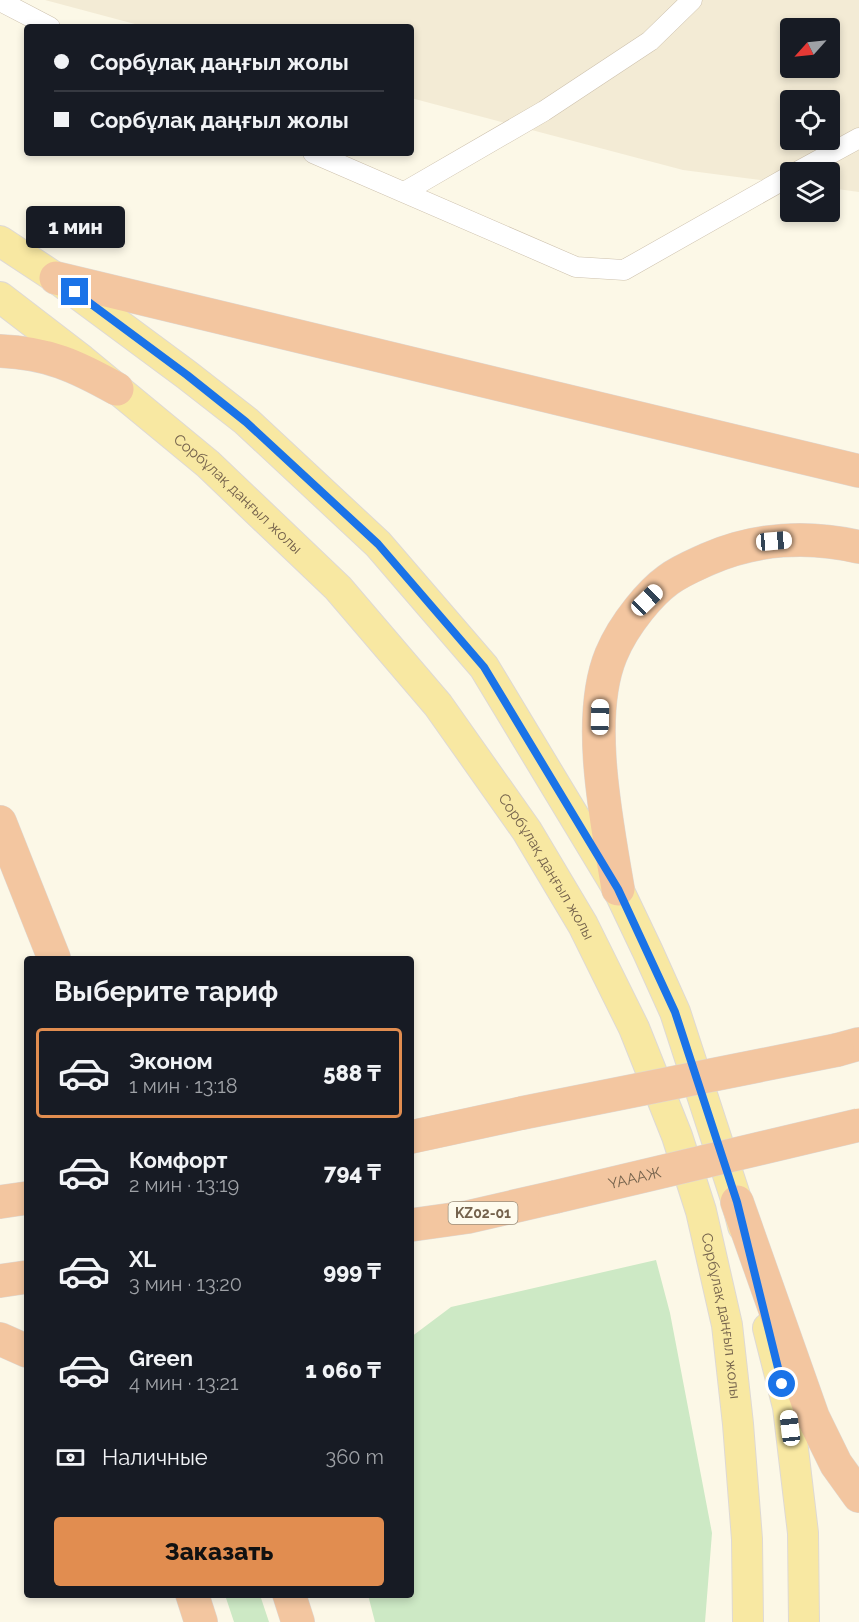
<!DOCTYPE html>
<html lang="ru">
<meta charset="utf-8">
<style>
:root{--surface:#171b24;--page:#20242c;--text:#f1f3f6;--muted:#9ea1a6;--line:#363941;--accent:#e18d50}
body{margin:0;font-family:Raleway,sans-serif;background:var(--page);color:var(--text);height:100vh;display:flex;flex-direction:column;font-size:22px;white-space:nowrap}
*{box-sizing:border-box;margin:0}
p{font-size:20px;color:var(--muted)}
.icon{flex:none;width:33px;height:33px;fill:none;stroke:currentColor;stroke-width:2;stroke-linecap:round;stroke-linejoin:round}
.map{position:relative;flex:1;overflow:hidden}
.drawer{position:absolute;left:24px;top:956px;width:390px;height:642px;display:flex;flex-direction:column;background:var(--surface);border-radius:6px;box-shadow:0 3px 9px #0003}
.drawer>*{flex:none}
.guide{position:absolute;left:24px;top:24px;width:390px;height:132px;border-radius:6px;box-shadow:0 3px 9px #0003;display:grid;align-content:center;height:132px;padding:0 30px;background:var(--surface)}
.needle{width:39px;rotate:243deg}
.buttons{position:absolute;left:780px;top:18px;display:grid;gap:12px}
.buttons a{display:grid;place-items:center;width:60px;height:60px;border-radius:6px;background:var(--surface);box-shadow:0 3px 9px #0003;font-size:30px}
.end{position:absolute;width:27px;height:27px;margin:-14px;border:8px solid #1a73e8;background:#fff;box-shadow:0 0 0 3px #fff}
.from{border-radius:50%}
.bubble{position:absolute;height:42px;border-radius:6px;background:var(--surface);box-shadow:0 3px 9px #0003;font-size:20px;font-weight:800;line-height:42px;text-align:center}
.car{position:absolute;width:18px;height:36px;margin:-18px -9px;border-radius:8px;box-shadow:0 0 4px 2px #0007;background:linear-gradient(#fff 24%,#345 0 40%,#fff 0 76%,#345 0 86%,#fff 0)}
.guide b{display:flex;align-items:center;gap:21px;height:57px;font-size:22px}
.guide b+b{border-top:2px solid var(--line)}
.guide i{width:15px;height:15px;background:var(--text)}
ul{padding:0;list-style:none}
li{display:flex;align-items:center;gap:18px;height:90px;margin:0 12px 9px;padding:0 18px;border:3px solid transparent;border-radius:6px}
li div{flex:1}
li b{display:block;font-size:22px}
li em{font-style:normal;font-weight:800}
li.on{border-color:var(--accent)}
li>.icon{width:54px;height:54px;stroke-width:1.5}
h2{padding:0 30px;font-size:27px;line-height:72px}
.pay{display:flex;align-items:center;gap:15px;height:66px;padding:0 30px;font-size:22px}
.pay p{margin-inline-start:auto}
.cta{display:flex;gap:12px;margin-top:auto;padding:12px 30px}
.cta a{flex:1;height:69px;border-radius:6px;background:var(--accent);color:#111;font-size:24px;font-weight:800;line-height:69px;text-align:center}
.map>svg:first-child{display:block}
</style>
<div class="map">
<svg width="859" height="1622" viewBox="0 0 859 1622">
<rect width="100%" height="100%" fill="#fcf8e7"/>
<path fill="#f3ebd5" fill-rule="evenodd" d="M45 0H859V192L830 188V172H790V184L683 170 411 98V27H146ZM790 28H830V68H790ZM790 100H830V140H790Z"/>
<path fill="#cde9c5" d="M656 1260 670 1313 712 1533 705 1622H375L368 1595 411 1594V1337L451 1307Z
M225 1595H260L269 1622H234Z"/>
<g fill="none" stroke-linecap="round" stroke-linejoin="round">
<defs>
<path id="street" d="M0 1 50 27
M313 153 576 267 624 270 790 176
M797 172 859 138
M406 191 544 111 650 41 692 0"/>
<g id="primary">
<path d="M0 241 56 278 187 375 246 421 378 544 484 667 618 889 648 952 675 1012 737 1202 743 1226"/>
<path id="s1" d="M0 297 82 360 208 464 338 588 438 705 527 831 583 925 634 1028 677 1136 701 1211 727 1325 738 1424 747 1539 748 1622"/>
<path d="M768 1328 788 1407 803 1533 804 1622"/>
</g>
<path id="highway" d="M56 278 859 471
M0 351C48 353 76 366 117 389
M0 822 54 958
M618 889C607 823 585 718 611 655 618 638 627 624 639 609 647 599 657 588 668 580 680 571 695 565 708 559 755 538 809 535 859 547
M837 1050 859 1044
M411 1137 522 1113
M0 1202 27 1198
M737 1202 813 1417 836 1464 859 1496
M411 1225 468 1217 555 1197
M0 1281 27 1277
M0 1339 27 1351
M192 1594 201 1622
M289 1594 298 1622"/>
</defs>
<use href="#street" stroke="#cdc1ad" stroke-width="21"/>
<use href="#primary" stroke="#ded9d4" stroke-width="32"/>
<use href="#highway" stroke="#ded9d4" stroke-width="34"/>
<use href="#street" stroke="#fff" stroke-width="20"/>
<use href="#primary" stroke="#f8e8a2" stroke-width="30"/>
<use href="#highway" stroke="#f3c6a0" stroke-width="33"/>
<defs>
<g id="highway-bridge">
<path d="M522 1113 837 1050"/>
<path id="s2" d="M555 1197 859 1125"/>
</g>
</defs>
<use href="#highway-bridge" stroke="#ded9d4" stroke-width="34" stroke-linecap="butt"/>
<use href="#highway-bridge" stroke="#f3c6a0" stroke-width="33"/>
</g>
<g fill="none" stroke-linecap="round" stroke-linejoin="round">
<path stroke="#1a73e8" stroke-width="8" d="M75 292 187 375 246 422 378 544 484 667 618 889 675 1012 737 1202 782 1384"/>
</g>
<g text-anchor="middle" dominant-baseline="central" stroke-width="5" stroke-linejoin="round" paint-order="stroke">
<rect fill="#fefbed" stroke="#9d907c" stroke-width="1.5" x="448.5" y="1202" width="69" height="22" rx="4.5"/>
<g font-size="14" font-weight="bold" fill="#74624c">
<text x="483" y="1213">KZ02-01</text>
</g>
<g font-size="15" fill="#74624c" stroke="#fefbed">
<text stroke="none"><textPath href="#s1" startOffset="309">Сорбұлақ даңғыл жолы</textPath></text>
<text stroke="none"><textPath href="#s1" startOffset="795">Сорбұлақ даңғыл жолы</textPath></text>
<text stroke="none"><textPath href="#s2" startOffset="82">ҮАААЖ</textPath></text>
<text stroke="none"><textPath href="#s1" startOffset="1281">Сорбұлақ даңғыл жолы</textPath></text>
</g>
</g>
</svg>
<div class="buttons">
<a><svg class="needle" viewBox="-14 -14 28 28"><path d="M0-13l5 13h-10z" fill="#e53935"/><path d="M0 13l5-13h-10z" fill="#9ea1a6"/></svg></a>
<a><svg class="icon" aria-label="locate" viewBox="0 0 24 24"><circle cx="12" cy="12" r="6"/><path d="M12 2v4M12 18v4M2 12h4M18 12h4"/></svg></a>
<a><svg class="icon" aria-label="layers" viewBox="0 0 24 24"><path d="M12 4l9 5-9 5-9-5zM3 14l9 5 9-5"/></svg></a>
</div>
<i class="end from" style="left:782px;top:1384px"></i>
<i class="end" style="left:75px;top:292px"></i>
<div class="bubble" style="left:26px;top:206px;width:99px">1 мин</div>
<i class="car" style="left:774px;top:541px;rotate:85deg"></i>
<i class="car" style="left:647px;top:600px;rotate:46deg"></i>
<i class="car" style="left:600px;top:717px;rotate:1deg"></i>
<i class="car" style="left:790px;top:1428px;rotate:353deg"></i>
<div class="guide">
<b><i class="from"></i>Сорбұлақ даңғыл жолы</b>
<b><i></i>Сорбұлақ даңғыл жолы</b>
</div>
<section class="drawer">
<h2>Выберите тариф</h2>
<ul>
<li class="on"><svg class="icon" aria-label="car" viewBox="0 0 24 24"><path d="M5 17H2v-5l4-1 3-4h7l3 4 3 1v5h-3M9 17h6M6 11h13"/><circle cx="7" cy="17" r="2"/><circle cx="17" cy="17" r="2"/></svg><div><b>Эконом</b><p>1 мин · 13:18</p></div><em>588 ₸</em></li>
<li><svg class="icon" aria-label="car" viewBox="0 0 24 24"><path d="M5 17H2v-5l4-1 3-4h7l3 4 3 1v5h-3M9 17h6M6 11h13"/><circle cx="7" cy="17" r="2"/><circle cx="17" cy="17" r="2"/></svg><div><b>Комфорт</b><p>2 мин · 13:19</p></div><em>794 ₸</em></li>
<li><svg class="icon" aria-label="car" viewBox="0 0 24 24"><path d="M5 17H2v-5l4-1 3-4h7l3 4 3 1v5h-3M9 17h6M6 11h13"/><circle cx="7" cy="17" r="2"/><circle cx="17" cy="17" r="2"/></svg><div><b>XL</b><p>3 мин · 13:20</p></div><em>999 ₸</em></li>
<li><svg class="icon" aria-label="car" viewBox="0 0 24 24"><path d="M5 17H2v-5l4-1 3-4h7l3 4 3 1v5h-3M9 17h6M6 11h13"/><circle cx="7" cy="17" r="2"/><circle cx="17" cy="17" r="2"/></svg><div><b>Green</b><p>4 мин · 13:21</p></div><em>1 060 ₸</em></li>
</ul>
<div class="pay"><svg class="icon" aria-label="cash" viewBox="0 0 24 24"><path d="M3 7h18v10H3z"/><circle cx="12" cy="12" r="2"/></svg>Наличные<p>360 m</p></div>
<div class="cta"><a>Заказать</a></div>
</section>
</div>
